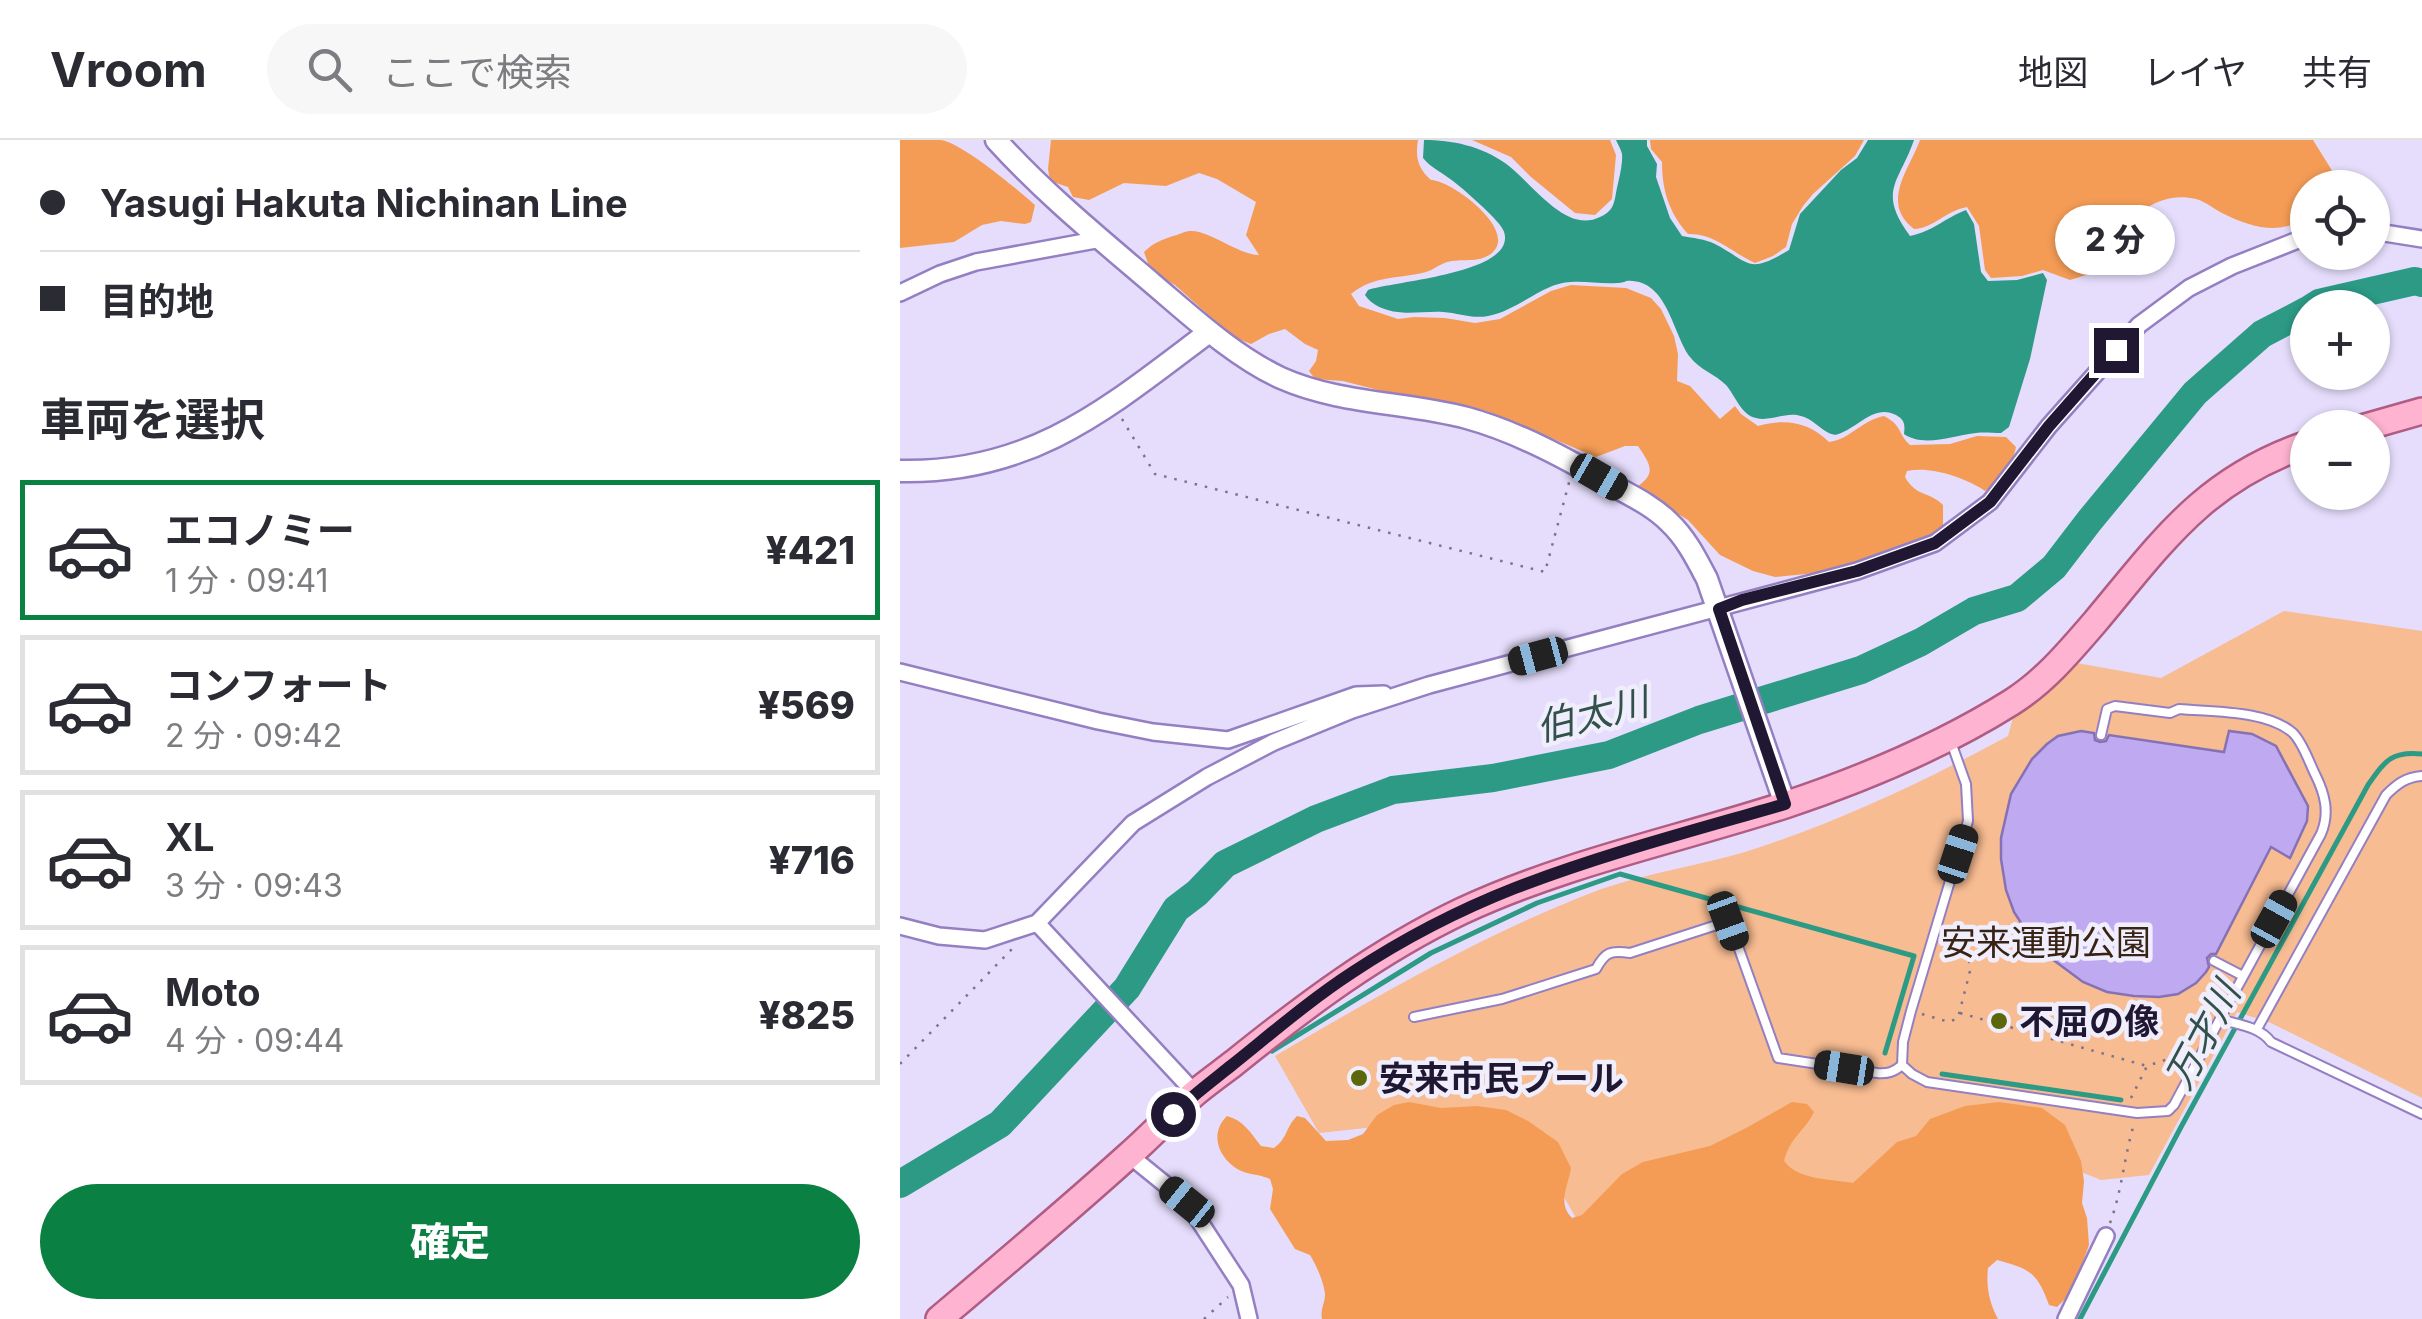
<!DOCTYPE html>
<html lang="ja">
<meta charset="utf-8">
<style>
:root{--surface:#fff;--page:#f7f7f7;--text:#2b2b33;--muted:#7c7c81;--line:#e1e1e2;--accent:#0b8043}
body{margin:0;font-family:Inter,"Noto Sans JP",sans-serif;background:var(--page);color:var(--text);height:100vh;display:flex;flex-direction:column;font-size:38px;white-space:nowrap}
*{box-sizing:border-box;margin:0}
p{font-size:32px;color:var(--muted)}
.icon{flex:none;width:55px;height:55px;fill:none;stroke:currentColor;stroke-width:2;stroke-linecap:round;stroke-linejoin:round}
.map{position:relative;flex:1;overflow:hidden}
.details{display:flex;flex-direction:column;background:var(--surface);width:900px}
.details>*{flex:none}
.top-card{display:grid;align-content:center;height:220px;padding:0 40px;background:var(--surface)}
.buttons{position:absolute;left:1390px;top:30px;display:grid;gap:20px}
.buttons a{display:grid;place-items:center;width:100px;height:100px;border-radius:50%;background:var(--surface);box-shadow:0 2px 8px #0004;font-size:50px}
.end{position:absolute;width:45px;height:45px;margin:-22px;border:12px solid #201833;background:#fff;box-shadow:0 0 0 5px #fff}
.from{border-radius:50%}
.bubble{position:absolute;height:70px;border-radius:35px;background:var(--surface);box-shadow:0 2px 8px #0004;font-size:32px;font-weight:800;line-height:70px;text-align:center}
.car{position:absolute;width:30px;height:60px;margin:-30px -15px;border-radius:12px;box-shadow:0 0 8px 2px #0007;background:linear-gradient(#222 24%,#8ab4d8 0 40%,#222 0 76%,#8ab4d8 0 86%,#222 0)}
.top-card b{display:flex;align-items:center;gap:35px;height:95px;font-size:38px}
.top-card b+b{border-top:2px solid var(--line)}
.top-card i{width:25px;height:25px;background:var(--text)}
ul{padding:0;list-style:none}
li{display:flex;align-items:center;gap:30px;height:140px;margin:0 20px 15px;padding:0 20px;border:5px solid var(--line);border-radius:0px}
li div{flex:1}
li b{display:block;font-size:38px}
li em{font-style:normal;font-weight:800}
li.current{border-color:var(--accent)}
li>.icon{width:90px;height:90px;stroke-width:1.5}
h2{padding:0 40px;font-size:45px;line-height:120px}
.button{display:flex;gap:20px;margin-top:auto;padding:20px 40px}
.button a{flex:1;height:115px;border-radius:60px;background:var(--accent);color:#fff;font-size:40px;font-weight:800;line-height:115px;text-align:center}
header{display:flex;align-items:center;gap:60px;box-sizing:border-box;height:140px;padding:0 50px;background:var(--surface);border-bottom:2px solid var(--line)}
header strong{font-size:48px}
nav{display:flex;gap:55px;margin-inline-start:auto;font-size:35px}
.search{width:700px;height:90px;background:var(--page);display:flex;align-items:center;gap:25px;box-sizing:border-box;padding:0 35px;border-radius:55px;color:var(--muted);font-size:38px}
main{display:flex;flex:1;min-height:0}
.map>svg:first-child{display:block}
</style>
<header>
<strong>Vroom</strong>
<div class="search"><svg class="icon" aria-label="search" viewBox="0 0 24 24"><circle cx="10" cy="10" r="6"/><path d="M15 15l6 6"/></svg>ここで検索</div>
<nav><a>地図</a><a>レイヤ</a><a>共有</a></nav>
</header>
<main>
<section class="details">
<div class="top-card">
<b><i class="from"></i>Yasugi Hakuta Nichinan Line</b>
<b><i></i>目的地</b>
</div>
<h2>車両を選択</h2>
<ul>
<li class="current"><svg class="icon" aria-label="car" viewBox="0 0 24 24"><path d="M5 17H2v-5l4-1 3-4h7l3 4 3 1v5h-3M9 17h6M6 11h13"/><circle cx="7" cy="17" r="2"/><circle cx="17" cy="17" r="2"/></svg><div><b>エコノミー</b><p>1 分 · 09:41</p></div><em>¥421</em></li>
<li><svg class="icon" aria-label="car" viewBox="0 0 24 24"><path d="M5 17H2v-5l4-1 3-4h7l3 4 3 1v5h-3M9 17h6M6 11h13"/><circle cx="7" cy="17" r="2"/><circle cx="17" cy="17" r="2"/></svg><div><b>コンフォート</b><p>2 分 · 09:42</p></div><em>¥569</em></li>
<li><svg class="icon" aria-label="car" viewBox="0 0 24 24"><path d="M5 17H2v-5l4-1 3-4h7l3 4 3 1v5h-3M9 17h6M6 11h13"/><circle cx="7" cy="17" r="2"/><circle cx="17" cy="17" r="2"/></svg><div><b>XL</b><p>3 分 · 09:43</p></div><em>¥716</em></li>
<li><svg class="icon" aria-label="car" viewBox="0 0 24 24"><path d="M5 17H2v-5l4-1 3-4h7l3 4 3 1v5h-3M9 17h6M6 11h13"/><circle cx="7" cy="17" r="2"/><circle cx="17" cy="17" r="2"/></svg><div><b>Moto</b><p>4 分 · 09:44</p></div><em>¥825</em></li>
</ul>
<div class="button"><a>確定</a></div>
</section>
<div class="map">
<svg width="1522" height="1179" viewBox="0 0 1522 1179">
<rect width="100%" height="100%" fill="#e5ddfb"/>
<path fill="#f7bc92" d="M1384 471 1522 491V958L1371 883 1337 872 1249 1035 1201 1040 1089 995 952 1050 687 1097 620 981 578 976 419 993 375 916C479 855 578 797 691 753 740 734 794 727 845 712 937 683 1023 642 1108 596L1116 567 1171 522 1261 538Z"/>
<path fill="#f49c56" d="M0 0C13 0 28 0 41 0 62 3 117 49 135 65L131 82 125 84 101 81 82 85 54 102 0 108Z
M151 0H518C515 17 518 29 531 40 551 40 617 89 593 112 581 124 561 118 547 122 540 124 533 130 526 132 499 139 474 135 451 154L459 166 498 179 514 177 545 178 575 183 600 179 651 151 671 145 726 148 751 158 761 169 774 196 778 214 777 241 790 246 820 279 835 266 841 274 858 286C886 278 909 282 929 302 951 299 960 281 984 276 1003 286 997 293 1010 305L1050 304 1077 296 1106 297 1116 307C1111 330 1103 337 1085 351 1066 338 1031 326 1007 331L1005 337C1016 357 1029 351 1043 365V385L1033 395 936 431 875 437 853 431 820 415 788 380 735 348C758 334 750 324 738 306H725L696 317 587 271 529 258 482 251 443 241 415 239 409 231 416 221 418 210 405 204 385 189 369 194 351 204 333 197 275 145 256 134 249 126 244 112C253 103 261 100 273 96 278 95 283 92 289 91 309 89 336 114 359 115L346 95 356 62 317 39 299 33 266 46 224 43 189 60 173 57 168 47 150 41 148 29Z
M572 0H710L716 15 712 59 695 75 675 73 631 37 611 17Z
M750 0H964L955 16 913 54 903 66 892 84 886 107 873 116 855 123C833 113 814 93 788 94 769 73 762 50 762 22L751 9Z
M1020 0H1413L1436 37 1435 47 1408 48 1407 78C1379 95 1353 88 1324 74 1315 70 1305 61 1296 59 1259 50 1230 77 1208 102L1213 124 1196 132 1170 140 1143 130 1122 136 1091 138 1085 130 1079 86 1067 67C1045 71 1034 88 1014 89 980 63 1009 30 1020 0Z
M509 962 541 968 577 966 606 970 628 981 658 1002 671 1028C668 1047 657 1063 672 1078L682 1075 722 1034 743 1022 810 1006 848 987 892 962 907 964 914 972C905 991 890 997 884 1021 898 1040 930 1039 953 1043L997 1002 1016 996 1030 979 1065 966 1099 962 1142 968 1165 985 1181 1021 1184 1041 1182 1063 1187 1078 1189 1105 1172 1152 1157 1167 1149 1165C1137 1132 1130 1129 1097 1120L1088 1128C1086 1147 1089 1162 1098 1179H422C420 1169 425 1164 425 1154 424 1142 416 1125 410 1115L395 1109 370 1069 373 1049 370 1039C360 1034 348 1035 339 1030 318 1018 309 993 327 976 343 980 351 993 361 1006L374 1008C388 998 385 988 397 976L405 978 426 1001 448 1000 463 994 477 975 494 965Z"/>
<path fill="#2c9a85" d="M524 0C552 0 581 6 605 23 630 40 665 95 700 77 712 72 714 65 716 53 718 42 723 26 722 14 721 9 718 5 716 0H747V6L757 24 756 37 770 78 782 96C793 98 805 99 815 104 851 123 847 135 889 110L900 74 941 30 957 18 968 0H1014C999 43 977 51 1010 96 1034 91 1043 79 1066 70L1074 84 1081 132 1088 141 1117 140 1143 133 1147 140 1130 219 1109 287 1101 293C1092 293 1084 292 1076 293 1054 295 1024 308 1004 294 1005 285 1005 280 996 275 975 264 959 286 941 293 935 296 933 295 927 292 918 287 912 279 901 276 886 271 871 282 856 278 841 275 835 255 826 245 815 234 800 230 790 217 773 194 768 144 733 141 723 140 729 142 718 143 695 145 673 137 650 147 629 156 612 171 588 176 572 179 559 173 543 172 530 171 509 174 498 172 486 171 471 165 465 155L468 150C495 141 607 134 605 97 605 89 598 83 593 77 581 65 567 52 553 41 543 33 531 28 523 18Z"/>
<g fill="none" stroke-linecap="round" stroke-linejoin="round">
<path stroke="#2c9a85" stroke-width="5" d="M372 911 531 813 637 763 720 734 1014 816 985 913
M1042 934 1221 960
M1180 1179 1281 987 1468 645C1485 621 1491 611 1522 614"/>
<path stroke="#2c9a85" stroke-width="28" d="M1411 168 1419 163 1515 141 1522 143
M0 1044 100 984 227 848 276 769 297 753 325 724 416 679 493 650 593 638 709 615 799 580 961 530 1021 502 1074 471 1117 458 1154 427 1190 380 1295 253 1362 194 1408 170"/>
</g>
<path fill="#bfaaf1" stroke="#8671b5" stroke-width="2.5" d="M1181 591 1194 593 1195 600 1200 602 1206 601 1209 595 1324 612 1329 591 1352 594 1376 606 1408 666 1407 681 1390 718 1371 707 1316 814H1311L1307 818 1309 827 1306 832 1296 843 1278 854 1259 857 1234 856 1207 852 1183 842 1144 813 1130 797 1114 772 1106 750 1101 719V698L1111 654 1132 619 1147 604 1158 596Z"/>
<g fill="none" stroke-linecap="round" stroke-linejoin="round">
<defs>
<path id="service" d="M1201 595 1207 569 1215 566 1270 573 1279 569C1312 572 1367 570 1393 593 1403 603 1409 622 1415 634 1425 654 1430 673 1421 694L1320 879
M1314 821 1343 836
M514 877 602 859 696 829C705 812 711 810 730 813L829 781 878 918 977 933C988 934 994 932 1002 925L1003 902 1011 871 1068 681 1066 644 1051 602
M1357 889 1486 655C1497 644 1506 637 1522 636
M1002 925 1012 934 1027 942 1237 973 1268 971 1274 965 1320 879C1338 885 1359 886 1371 902L1522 974"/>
<path id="minor" d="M1472 91 1522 99
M0 153 40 134 76 122 201 99
M0 532 198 581 253 592 328 600 456 555 484 554
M137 783 233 683 307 637 374 602 452 570 529 545 957 431 1035 403 1090 362 1149 286 1239 185 1289 148 1332 126 1408 96
M0 786 39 796 85 800 137 783 295 953
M229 1015 287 1062 341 1145 349 1179
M1166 1179 1206 1096"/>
<path id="tertiary" d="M96 0C144 53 198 97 253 144 292 177 335 217 381 238 439 264 507 262 567 278 618 292 667 319 712 345 732 356 753 366 769 382 786 398 796 418 807 439L885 664
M0 331C133 334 209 267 309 192"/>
<path id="primary" d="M1462 288 1522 271
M39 1179C103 1125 166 1072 228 1016 251 996 272 973 295 953 307 943 321 933 334 923 406 865 478 811 562 771 665 723 777 700 885 665 963 639 1042 606 1112 562 1145 541 1169 512 1195 482 1262 402 1304 339 1408 304"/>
</defs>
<use href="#service" stroke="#947fc3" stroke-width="12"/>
<use href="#minor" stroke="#947fc3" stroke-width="20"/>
<use href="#tertiary" stroke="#947fc3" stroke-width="25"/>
<use href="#primary" stroke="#b05c85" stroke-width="30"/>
<path stroke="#7a728f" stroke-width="2.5" stroke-dasharray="2.5 8" stroke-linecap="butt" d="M222 279 255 334 645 432 670 339
M1060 873 1247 926
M1022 874 1049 882 1058 878 1070 831 1068 806 1071 799 1078 793 1095 783
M0 924 115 806
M1231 958 1247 926 1274 917 1286 919
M1210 1083C1222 1051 1224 1017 1234 984
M304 1179 328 1157"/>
<use href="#service" stroke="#fff" stroke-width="8"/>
<use href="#minor" stroke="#fff" stroke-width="15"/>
<use href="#tertiary" stroke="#fff" stroke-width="20"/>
<use href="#primary" stroke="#feb3d0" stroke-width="25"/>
</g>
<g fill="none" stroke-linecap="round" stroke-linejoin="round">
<path stroke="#201833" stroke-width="12" d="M273 974C292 956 312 941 332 925 372 893 410 860 453 832 503 799 559 770 615 748 703 714 795 690 885 664L819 469 842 460 957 431 1035 403 1090 362 1149 286 1216 210"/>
</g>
<g fill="#5c670c" stroke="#f0edfc" stroke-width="4">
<circle cx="1099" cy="881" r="10"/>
<circle cx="459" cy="938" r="10"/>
</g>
<g text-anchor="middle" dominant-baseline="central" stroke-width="9" stroke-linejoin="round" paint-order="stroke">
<g font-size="35" fill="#382415" stroke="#f0edfc">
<text x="1146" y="802">安来運動公園</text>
</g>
<g font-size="35" font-weight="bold" fill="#201833" stroke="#f0edfc" text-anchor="start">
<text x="1119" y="881">不屈の像</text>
<text x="479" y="938">安来市民プール</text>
</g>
<g font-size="38" font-style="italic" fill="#32514a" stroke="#f0edfc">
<text transform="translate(692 574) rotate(-14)">伯太川</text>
<text transform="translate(1302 895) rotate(-62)">万才川</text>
</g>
</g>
</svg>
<div class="buttons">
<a><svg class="icon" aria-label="locate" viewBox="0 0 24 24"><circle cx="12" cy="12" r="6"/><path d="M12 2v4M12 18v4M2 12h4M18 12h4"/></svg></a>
<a>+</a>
<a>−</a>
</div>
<i class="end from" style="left:273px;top:974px"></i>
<i class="end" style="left:1216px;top:210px"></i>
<div class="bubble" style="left:1155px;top:65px;width:120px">2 分</div>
<i class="car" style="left:699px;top:337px;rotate:120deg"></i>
<i class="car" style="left:638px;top:516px;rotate:255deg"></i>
<i class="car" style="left:1058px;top:714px;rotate:18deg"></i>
<i class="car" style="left:1374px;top:779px;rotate:29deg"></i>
<i class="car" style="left:828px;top:781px;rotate:160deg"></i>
<i class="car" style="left:944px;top:928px;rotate:279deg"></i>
<i class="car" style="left:287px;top:1062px;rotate:309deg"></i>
</div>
</main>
